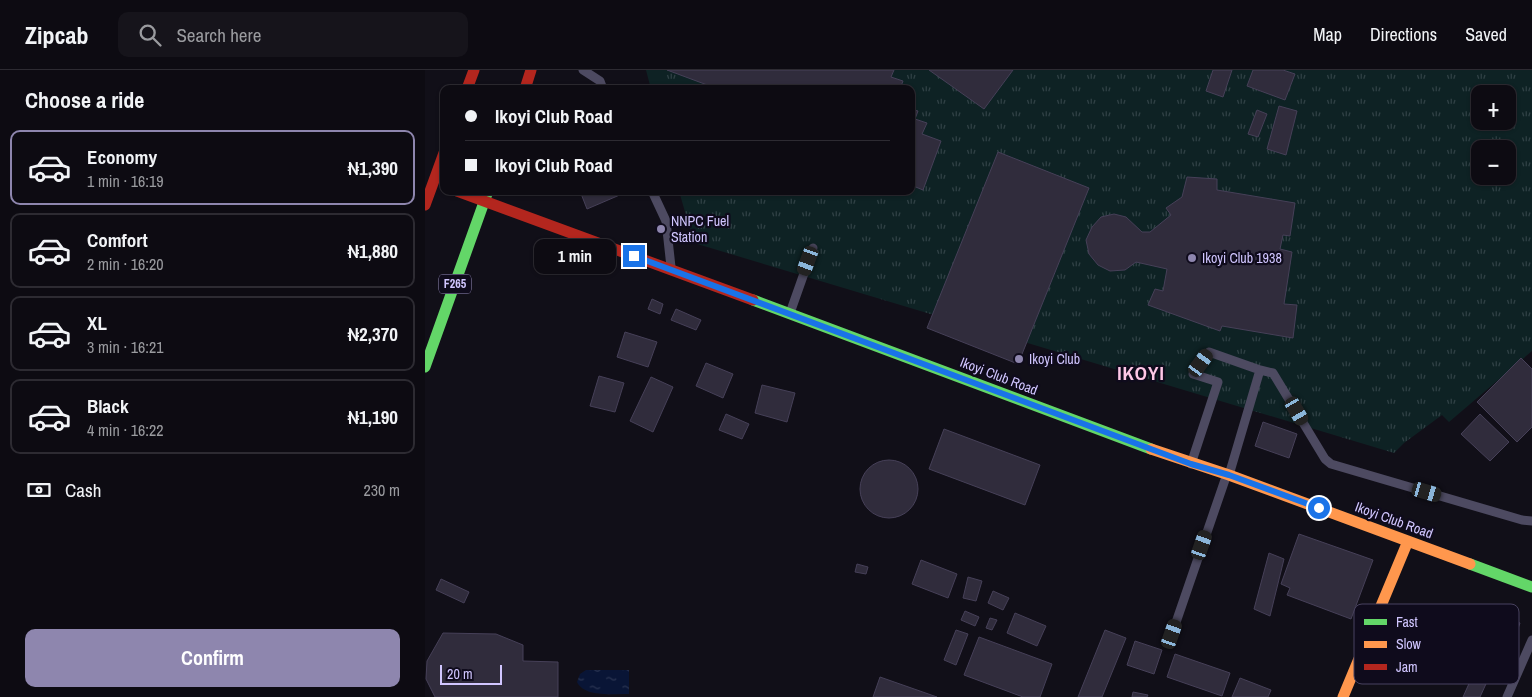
<!DOCTYPE html>
<meta charset="utf-8">
<style>
:root{--surface:#0d0b12;--page:#16141b;--text:#f1f3f6;--muted:#9a9b9f;--line:#2d2b32;--accent:#8e86ae}
body{margin:0;font-family:"Archivo Narrow",sans-serif;background:var(--page);color:var(--text);height:100vh;display:flex;flex-direction:column;font-size:19px;white-space:nowrap}
*{box-sizing:border-box;margin:0}
p{font-size:16px;color:var(--muted)}
.icon{flex:none;width:28px;height:28px;fill:none;stroke:currentColor;stroke-width:2;stroke-linecap:round;stroke-linejoin:round}
.map{position:relative;flex:1;overflow:hidden}
.drawer{display:flex;flex-direction:column;background:var(--surface);width:425px}
.drawer>*{flex:none}
.guide{position:absolute;left:15px;top:15px;width:475px;height:110px;border-radius:10px;box-shadow:0 1px 4px #0004,0 0 0 1px var(--line);display:grid;align-content:center;height:110px;padding:0 25px;background:var(--surface)}
.controls{position:absolute;left:1046px;top:15px;display:grid;gap:10px}
.controls a{display:grid;place-items:center;width:45px;height:45px;border-radius:10px;background:var(--surface);box-shadow:0 1px 4px #0004,0 0 0 1px var(--line);font-size:25px}
.scale{position:absolute;left:15px;bottom:12px;width:62px;box-sizing:border-box;padding-left:5px;border:2px solid #d1c6ff;border-top:0;font-size:14px;line-height:18px;white-space:nowrap;color:#d1c6ff;-webkit-text-stroke:4px #0f0b1c;paint-order:stroke}
.end{position:absolute;width:22px;height:22px;margin:-11px;border:6px solid #1a73e8;background:#fff;box-shadow:0 0 0 2px #fff}
.from{border-radius:50%}
.bubble{position:absolute;height:35px;border-radius:10px;background:var(--surface);box-shadow:0 1px 4px #0004,0 0 0 1px var(--line);font-size:16px;font-weight:700;line-height:35px;text-align:center}
.car{position:absolute;width:15px;height:30px;margin:-15px -8px;border-radius:6px;box-shadow:0 0 4px 1px #0007;background:linear-gradient(#222 24%,#8ab4d8 0 40%,#222 0 76%,#8ab4d8 0 86%,#222 0)}
.guide b{display:flex;align-items:center;gap:18px;height:48px;font-size:19px}
.guide b+b{border-top:1px solid var(--line)}
.guide i{width:12px;height:12px;background:var(--text)}
ul{padding:0;list-style:none}
li{display:flex;align-items:center;gap:15px;height:75px;margin:0 10px 8px;padding:0 15px;border:2px solid var(--line);border-radius:10px}
li div{flex:1}
li b{display:block;font-size:19px}
li em{font-style:normal;font-weight:700}
li.current{border-color:var(--accent)}
li>.icon{width:45px;height:45px;stroke-width:1.5}
h2{padding:0 25px;font-size:22px;line-height:60px}
.pay{display:flex;align-items:center;gap:12px;height:55px;padding:0 25px;font-size:19px}
.pay p{margin-inline-start:auto}
.button{display:flex;gap:10px;margin-top:auto;padding:10px 25px}
.button a{flex:1;height:58px;border-radius:10px;background:var(--accent);color:#fff;font-size:20px;font-weight:700;line-height:58px;text-align:center}
header{display:flex;align-items:center;gap:30px;box-sizing:border-box;height:70px;padding:0 25px;background:var(--surface);border-bottom:1px solid var(--line)}
header strong{font-size:24px}
nav{display:flex;gap:28px;margin-inline-start:auto;font-size:18px}
.search{width:350px;height:45px;background:var(--page);display:flex;align-items:center;gap:12px;box-sizing:border-box;padding:0 18px;border-radius:10px;color:var(--muted);font-size:19px}
main{display:flex;flex:1;min-height:0}
.map>svg:first-child{display:block}
</style>
<header>
<strong>Zipcab</strong>
<div class="search"><svg class="icon" aria-label="search" viewBox="0 0 24 24"><circle cx="10" cy="10" r="6"/><path d="M15 15l6 6"/></svg>Search here</div>
<nav><a>Map</a><a>Directions</a><a>Saved</a></nav>
</header>
<main>
<section class="drawer">
<h2>Choose a ride</h2>
<ul>
<li class="current"><svg class="icon" aria-label="car" viewBox="0 0 24 24"><path d="M5 17H2v-5l4-1 3-4h7l3 4 3 1v5h-3M9 17h6M6 11h13"/><circle cx="7" cy="17" r="2"/><circle cx="17" cy="17" r="2"/></svg><div><b>Economy</b><p>1 min · 16:19</p></div><em>₦1,390</em></li>
<li><svg class="icon" aria-label="car" viewBox="0 0 24 24"><path d="M5 17H2v-5l4-1 3-4h7l3 4 3 1v5h-3M9 17h6M6 11h13"/><circle cx="7" cy="17" r="2"/><circle cx="17" cy="17" r="2"/></svg><div><b>Comfort</b><p>2 min · 16:20</p></div><em>₦1,880</em></li>
<li><svg class="icon" aria-label="car" viewBox="0 0 24 24"><path d="M5 17H2v-5l4-1 3-4h7l3 4 3 1v5h-3M9 17h6M6 11h13"/><circle cx="7" cy="17" r="2"/><circle cx="17" cy="17" r="2"/></svg><div><b>XL</b><p>3 min · 16:21</p></div><em>₦2,370</em></li>
<li><svg class="icon" aria-label="car" viewBox="0 0 24 24"><path d="M5 17H2v-5l4-1 3-4h7l3 4 3 1v5h-3M9 17h6M6 11h13"/><circle cx="7" cy="17" r="2"/><circle cx="17" cy="17" r="2"/></svg><div><b>Black</b><p>4 min · 16:22</p></div><em>₦1,190</em></li>
</ul>
<div class="pay"><svg class="icon" aria-label="cash" viewBox="0 0 24 24"><path d="M3 7h18v10H3z"/><circle cx="12" cy="12" r="2"/></svg>Cash<p>230 m</p></div>
<div class="button"><a>Confirm</a></div>
</section>
<div class="map">
<svg width="1107" height="627" viewBox="0 0 1107 627">
<defs>
<pattern id="grass-tufts" width="24" height="20" patternUnits="userSpaceOnUse" patternTransform="scale(1.25)"><rect width="24" height="20" fill="#0e2224"/><path d="M3 7l-1-3M5 7V3M7 7l1-3M15 17l-1-3M17 17v-4M19 17l1-3" fill="none" stroke="#304145"/></pattern>
<pattern id="water-ripples" width="26" height="14" patternUnits="userSpaceOnUse" patternTransform="scale(1.25)"><rect width="26" height="14" fill="#091536"/><path d="M2 4q2-2 4 0t4 0M15 11q2-2 4 0t4 0" fill="none" stroke="#2c3654"/></pattern>
</defs>
<rect width="100%" height="100%" fill="#110f18"/>
<path fill="url(#grass-tufts)" fill-rule="evenodd" d="M221 0H1107V281L1024 352 1017 345 979 373 969 383 269 173 254 121H486V19H226ZM1055 24H1082V51H1055ZM1055 79H1082V106H1055Z"/>
<path fill="url(#water-ripples)" d="M161 600H204V624C187 624 159 627 152 612L155 604Z"/>
<path fill="#302c3c" stroke="#464058" d="M242 0H469L466 7 478 11 475 19H293Z
M504 0H588L559 39Z
M788 0H807L798 27 781 21Z
M828 0H858L870 4 860 30 822 16Z
M854 36 872 41 861 85 842 79Z
M486 39 493 41 490 49 502 53 497 64 516 71 498 120 486 115Z
M832 40 842 44 833 67 823 64Z
M573 82 664 118 593 294 502 258Z
M762 107 792 109V120L870 133 865 166 858 165 855 179 867 182 859 234 872 235 868 268 797 256 795 261 723 235 730 219 738 221 742 199 711 192 700 200 685 201 673 195 664 184 661 170 667 157 676 147 689 144 701 147 717 162H725L746 145 741 138 757 127Z
M155 121H196L197 124 162 139Z
M227 229 238 234 235 244 223 239Z
M251 239 276 250 271 260 246 250Z
M200 262 232 272 223 297 192 287Z
M1096 288 1107 299V357L1092 372 1052 332Z
M281 293 308 304 298 328 271 316Z
M174 306 199 313 190 342 165 336Z
M226 307 248 317 228 362 205 351Z
M337 315 370 323 362 352 330 343Z
M301 344 324 354 317 369 294 360Z
M1055 344 1084 372 1065 391 1036 364Z
M838 352 872 364 864 388 830 376Z
M519 359 615 395 600 435 504 399Z
M435 419a29 29 0 1 1 58 0a29 29 0 1 1-58 0Z
M874 464 948 490 926 549 862 525 865 518 856 514Z
M844 483 859 489 845 546 829 539Z
M496 490 532 504 523 528 487 514Z
M432 494 443 497 441 504 430 502Z
M543 507 557 511 551 531 538 528Z
M16 509 44 522 39 533 11 520Z
M568 521 584 528 578 540 563 533Z
M1061 540 1095 553 1076 606 1042 594Z
M540 541 554 547 550 556 536 550Z
M590 543 621 556 612 576 582 563Z
M565 548 572 550 567 560 561 558Z
M531 560 543 564 531 595 519 590Z
M680 560 701 568 677 627H653Z
M18 563 71 564 98 575V591L133 592V627H10L1 609 2 591Z
M554 567 627 594 615 627H598L539 605Z
M710 571 737 580 729 604 702 595Z
M750 584 805 603 797 626 742 607Z
M1051 598 1065 605 1055 627H1038Z
M455 607 512 627H448Z
M815 608 846 620 843 627H807Z
M708 622 723 625 722 627H707Z"/>
<g fill="none" stroke-linecap="round" stroke-linejoin="round">
<path stroke="#4d4a61" stroke-width="9" d="M158 0 175 11 178 19
M227 121 241 151 246 197
M365 243 388 178
M835 300 848 303 900 389 906 394 1097 450 1107 451
M766 394 793 312 768 304 784 282 835 300 804 405
M747 564 802 404
M1082 627 1107 570"/>
<path stroke="#63d668" stroke-width="11" d="M328 230 726 379
M0 297 63 121
M1045 494 1107 517"/>
<path stroke="#ff974d" stroke-width="11" d="M726 379 804 405 1045 494
M918 627 983 471"/>
<path stroke="#b3261e" stroke-width="11" d="M42 19 49 0
M100 19 106 0
M32 121 328 230
M0 135 19 83"/>
</g>
<g fill="none" stroke-linecap="round" stroke-linejoin="round">
<path stroke="#1a73e8" stroke-width="6" d="M209 186 766 394 804 405 894 438"/>
</g>
<g fill="#8e86ae" stroke="#0f0b1c" stroke-width="2">
<circle cx="236" cy="159" r="5"/>
<circle cx="767" cy="188" r="5"/>
<circle cx="594" cy="289" r="5"/>
</g>
<g text-anchor="middle" dominant-baseline="central" stroke-width="4.5" stroke-linejoin="round" paint-order="stroke">
<rect fill="#0f0b1c" stroke="#978ebb" stroke-width="1" x="14" y="204.5" width="32" height="19" rx="4"/>
<g font-size="12" font-weight="bold" fill="#d1c6ff">
<text x="30" y="214">F265</text>
</g>
<g font-size="14" fill="#d1c6ff" stroke="#0f0b1c" text-anchor="start">
<text x="246" y="151">NNPC Fuel<tspan x="246" dy="16">Station</tspan></text>
<text x="777" y="188">Ikoyi Club 1938</text>
<text x="604" y="289">Ikoyi Club</text>
</g>
<g font-size="14" fill="#d1c6ff" stroke="#0f0b1c">
<text transform="translate(574 306) rotate(21)">Ikoyi Club Road</text>
<text transform="translate(969 450) rotate(20)">Ikoyi Club Road</text>
</g>
<g font-size="19" font-weight="bold" letter-spacing="1" fill="#ffc8e7" stroke="#0f0b1c">
<text x="716" y="303">IKOYI</text>
</g>
</g>
<rect x="929" y="534" width="165" height="80" rx="8" fill="#0f0b1c" stroke="#494360" stroke-width="1"/>
<rect x="939" y="549" width="23" height="6" fill="#63d668"/>
<rect x="939" y="571" width="23" height="7" fill="#ff974d"/>
<rect x="939" y="594" width="23" height="6" fill="#b3261e"/>
<g font-size="14" fill="#d1c6ff">
<text x="971" y="557">Fast</text>
<text x="971" y="579">Slow</text>
<text x="971" y="602">Jam</text>
</g>
</svg>
<div class="controls">
<a>+</a>
<a>−</a>
</div>
<div class="scale">20 m</div>
<i class="end from" style="left:894px;top:438px"></i>
<i class="end" style="left:209px;top:186px"></i>
<div class="bubble" style="left:109px;top:169px;width:82px">1 min</div>
<i class="car" style="left:383px;top:191px;rotate:200deg"></i>
<i class="car" style="left:776px;top:293px;rotate:36deg"></i>
<i class="car" style="left:872px;top:341px;rotate:150deg"></i>
<i class="car" style="left:1002px;top:422px;rotate:106deg"></i>
<i class="car" style="left:777px;top:475px;rotate:19deg"></i>
<i class="car" style="left:747px;top:564px;rotate:19deg"></i>
<div class="guide">
<b><i class="from"></i>Ikoyi Club Road</b>
<b><i></i>Ikoyi Club Road</b>
</div>
</div>
</main>
